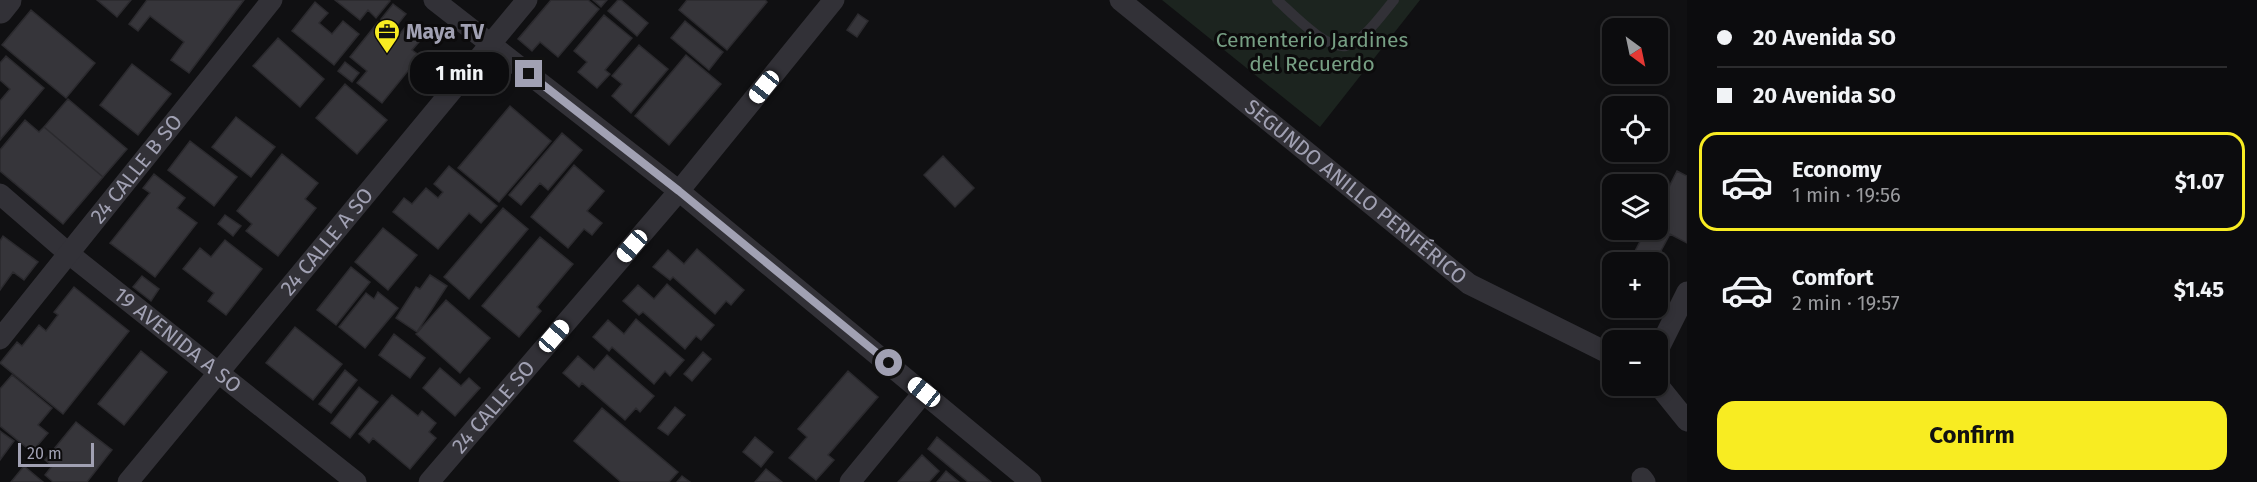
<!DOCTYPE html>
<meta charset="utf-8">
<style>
:root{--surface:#0c0c0e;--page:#151517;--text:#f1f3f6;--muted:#9a9b9e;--line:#2c2c2e;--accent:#f8ec22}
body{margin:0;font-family:"Fira Sans",sans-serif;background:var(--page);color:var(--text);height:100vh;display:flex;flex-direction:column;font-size:22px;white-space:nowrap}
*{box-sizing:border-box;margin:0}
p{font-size:20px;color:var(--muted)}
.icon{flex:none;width:33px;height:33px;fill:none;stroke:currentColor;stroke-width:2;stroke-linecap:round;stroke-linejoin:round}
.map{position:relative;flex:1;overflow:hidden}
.sheet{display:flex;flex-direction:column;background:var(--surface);width:570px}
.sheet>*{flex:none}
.guide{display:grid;align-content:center;height:132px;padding:0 30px;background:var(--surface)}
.needle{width:39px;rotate:147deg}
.buttons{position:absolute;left:1602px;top:18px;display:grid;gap:12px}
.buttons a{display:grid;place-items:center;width:66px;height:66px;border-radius:12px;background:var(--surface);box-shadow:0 3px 9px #0003,0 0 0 2px var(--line);font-size:30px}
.scale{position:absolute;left:18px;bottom:15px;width:76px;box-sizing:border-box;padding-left:6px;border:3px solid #a1a1b3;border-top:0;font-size:16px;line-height:21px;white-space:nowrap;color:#a1a1b3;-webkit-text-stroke:4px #0c0b0c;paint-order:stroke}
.end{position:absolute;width:27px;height:27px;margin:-14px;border:8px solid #a1a1b3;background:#111;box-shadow:0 0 0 3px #111}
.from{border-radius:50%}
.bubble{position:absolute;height:42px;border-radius:18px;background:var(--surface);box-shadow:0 3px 9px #0003,0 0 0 2px var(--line);font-size:20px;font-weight:700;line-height:42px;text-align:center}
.car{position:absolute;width:18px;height:36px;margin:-18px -9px;border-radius:8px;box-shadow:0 0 4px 2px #0007;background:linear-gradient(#fff 24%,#345 0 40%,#fff 0 76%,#345 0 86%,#fff 0)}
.guide b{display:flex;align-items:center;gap:21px;height:57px;font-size:22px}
.guide b+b{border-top:2px solid var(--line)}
.guide i{width:15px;height:15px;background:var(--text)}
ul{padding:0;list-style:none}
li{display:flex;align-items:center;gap:18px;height:99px;margin:0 12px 9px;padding:0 18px;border:3px solid transparent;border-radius:18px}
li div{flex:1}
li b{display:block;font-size:22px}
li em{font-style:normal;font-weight:700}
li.on{border-color:var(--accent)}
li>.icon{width:54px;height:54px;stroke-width:1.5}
.cta{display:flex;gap:12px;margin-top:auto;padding:12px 30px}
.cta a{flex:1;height:69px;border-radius:18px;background:var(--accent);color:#111;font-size:24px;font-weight:700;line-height:69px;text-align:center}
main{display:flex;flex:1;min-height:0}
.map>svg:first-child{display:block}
</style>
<main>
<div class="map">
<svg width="1687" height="482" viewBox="0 0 1687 482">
<rect width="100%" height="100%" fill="#101012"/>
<path fill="#1c241f" d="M1162 0H1420L1320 127Z"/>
<path fill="#36353a" stroke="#2b2a2e" stroke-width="1.5" d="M97 0H131L117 17Z
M147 0H244L189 73 171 60 184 42 150 16 138 31 129 24Z
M335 0H388L390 1 376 18 368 10 360 20Z
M551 0H588L599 9 558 57 540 42 532 51 518 39Z
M593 0H607L601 7Z
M618 0H621L648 23 637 36 608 11Z
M687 0H765L767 2 727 50 679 10Z
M315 2 328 13 319 23 332 34 343 21 359 34 334 65 292 31Z
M393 4 406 14 394 29 381 19Z
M31 10 95 63 66 98 2 45Z
M858 14 868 21 857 37 847 30Z
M604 15 632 38 605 70 610 74 597 88 578 72 587 62 574 51Z
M685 21 723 52 709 70 671 38Z
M378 22 397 37 408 24 424 36 412 50 420 56 382 103 357 83 367 71 350 57Z
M278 38 324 79 300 107 253 66Z
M639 45 668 69 631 113 612 96 622 84 612 76Z
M686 55 721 84 669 145 635 116Z
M6 56 44 88 0 140V101L10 89 0 80V63Z
M345 62 359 73 352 82 338 71Z
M132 64 171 94 138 135 100 105Z
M345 84 387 120 357 154 316 118Z
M68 99 127 149 103 177 44 127Z
M510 106 551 141 499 202 458 168Z
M236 117 275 147 251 177 212 147Z
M25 120 39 132 44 127 103 177 63 224 0 171V150Z
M562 133 582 150 548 190 540 183 521 205 509 195Z
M190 141 237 177 214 206 168 170Z
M282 154 318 183 305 199 316 208 278 256 246 231 252 224 237 211Z
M943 156 974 188 955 207 924 175Z
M574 165 604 191 587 211 602 223 592 235 584 229 568 248 531 217Z
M449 166 497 206 481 223 469 213 438 249 393 212 404 198 412 204 426 188 438 198 443 192 434 184Z
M1677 171 1687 176V243L1670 234 1655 262H1646L1633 255 1646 230H1658V209Z
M154 174 185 198 177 208 197 223 155 277 110 243 150 193 143 188Z
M503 208 528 229 469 299 444 277Z
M225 215 241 226 233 236 218 224Z
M383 228 417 255 388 290 355 262Z
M3 236 38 262 24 280 13 272 0 290V241Z
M540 237 573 264 537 307 541 311 519 337 482 306Z
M225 240 262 269 226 315 208 301 214 293 183 269 200 248 211 257Z
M697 249 744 290 731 305 726 301 715 314 673 277 670 280 653 267 668 250 684 264Z
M351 267 370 282 336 325 317 310Z
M430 275 447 286 417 332 396 318 416 287 420 289Z
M142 276 159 289 151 301 133 287Z
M667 284 714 325 701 340 696 336 685 349 643 312 639 315 623 301 638 285 654 299Z
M74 287 129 331 63 414 0 363 17 342 22 346 39 325 46 331 58 315 54 312Z
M378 292 398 308 365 348 339 327 366 293 374 299Z
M446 300 490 338 460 373 416 334Z
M636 319 684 360 670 376 665 371 654 384 612 347 609 351 593 337 608 320 624 334Z
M295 327 342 364 313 400 266 363Z
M394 334 425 358 410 378 379 355Z
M141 351 167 372 124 425 98 404Z
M703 352 711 359 692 381 684 374Z
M607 355 654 396 640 412 636 408 625 420 582 383 579 387 563 373 578 356 594 370Z
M440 368 461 386 469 378 480 388 455 416 423 388Z
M345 370 357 380 331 413 319 404Z
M848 371 878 397 828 455 834 460 816 480 789 458 807 437 798 429Z
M12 375 52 408 38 425 48 433 32 452 0 426V389Z
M359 387 378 402 350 438 331 423Z
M392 395 418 416 422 411 436 423 429 432 436 438 410 469 373 438 369 443 359 434Z
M675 407 685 415 668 435 658 428Z
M602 408 678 472 669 482H621L574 441Z
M76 422 112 450 87 482H53L45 475 52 466 45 460Z
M0 431 14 441 0 460Z
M755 437 773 452 761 467 743 452Z
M937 437 991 482H968L928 449Z
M922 455 939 471 929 482H898Z
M24 466 43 482H11Z
M766 469 782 482H755Z
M946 471 959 482H937Z
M682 476 690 482H677Z"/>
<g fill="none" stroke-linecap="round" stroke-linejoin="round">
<path stroke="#323137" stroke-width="10" d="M1277 0C1292 13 1326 50 1346 46 1363 42 1383 13 1394 0"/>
<g stroke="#323137" stroke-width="21">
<path d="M434 0 679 191 1031 482"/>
<path id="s1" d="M1120 0 1469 284 1612 355"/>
<path id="s2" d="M0 194 68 253 356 482"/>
<path id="s3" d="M0 339 272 0"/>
<path d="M1658 350 1687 292"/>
<path d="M1658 385 1687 421"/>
<path d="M1642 478 1645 482"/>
<path id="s4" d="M128 482 527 0"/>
<path id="s5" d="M429 482 679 191 834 0"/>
<path d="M850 482 924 392"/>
</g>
<path stroke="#323137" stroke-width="27" d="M0 10 8 0"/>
</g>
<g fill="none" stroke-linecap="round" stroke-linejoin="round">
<path stroke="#a1a1b3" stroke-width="8" d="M529 74 679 191 889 363"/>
</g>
<defs>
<symbol id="office-pin" viewBox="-11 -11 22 30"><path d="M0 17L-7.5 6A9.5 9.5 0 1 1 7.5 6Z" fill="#f8ec22" stroke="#0c0b0c"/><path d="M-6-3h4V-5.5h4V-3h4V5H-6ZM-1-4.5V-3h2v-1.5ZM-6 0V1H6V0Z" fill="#111"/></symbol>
</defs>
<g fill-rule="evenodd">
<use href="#office-pin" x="372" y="17" width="30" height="40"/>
</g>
<g text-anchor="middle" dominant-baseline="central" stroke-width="6" stroke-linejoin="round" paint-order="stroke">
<g font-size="21" font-weight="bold" fill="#a1a1b3" stroke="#0c0b0c" text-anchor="start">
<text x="406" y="32">Maya TV</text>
</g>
<g font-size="21" fill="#779f84" stroke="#0c0b0c">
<text x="1312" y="40">Cementerio Jardines<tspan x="1312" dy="24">del Recuerdo</tspan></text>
</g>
<g font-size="21" fill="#a1a1b3" stroke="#0c0b0c">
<text stroke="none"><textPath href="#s3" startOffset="218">24 CALLE B SO</textPath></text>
<text stroke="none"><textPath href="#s1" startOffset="304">SEGUNDO ANILLO PERIFÉRICO</textPath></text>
<text stroke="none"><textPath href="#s4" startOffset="312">24 CALLE A SO</textPath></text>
<text stroke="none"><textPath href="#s2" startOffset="230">19 AVENIDA A SO</textPath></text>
<text stroke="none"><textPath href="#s5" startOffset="99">24 CALLE SO</textPath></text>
</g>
</g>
</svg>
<div class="buttons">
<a><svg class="needle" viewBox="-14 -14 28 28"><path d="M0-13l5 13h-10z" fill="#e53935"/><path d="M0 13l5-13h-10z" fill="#9a9b9e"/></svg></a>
<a><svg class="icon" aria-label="locate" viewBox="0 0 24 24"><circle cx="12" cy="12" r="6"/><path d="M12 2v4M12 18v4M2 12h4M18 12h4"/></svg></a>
<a><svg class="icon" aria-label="layers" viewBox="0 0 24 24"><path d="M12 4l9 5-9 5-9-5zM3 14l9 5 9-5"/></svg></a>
<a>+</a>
<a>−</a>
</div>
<div class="scale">20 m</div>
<i class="end from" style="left:889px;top:363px"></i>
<i class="end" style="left:529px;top:74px"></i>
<div class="bubble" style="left:410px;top:52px;width:99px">1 min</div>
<i class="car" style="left:764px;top:87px;rotate:219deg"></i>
<i class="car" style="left:632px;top:246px;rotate:221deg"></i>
<i class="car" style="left:554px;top:336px;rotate:41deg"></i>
<i class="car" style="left:924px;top:392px;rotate:309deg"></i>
</div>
<section class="sheet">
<div class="guide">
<b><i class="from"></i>20 Avenida SO</b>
<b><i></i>20 Avenida SO</b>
</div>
<ul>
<li class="on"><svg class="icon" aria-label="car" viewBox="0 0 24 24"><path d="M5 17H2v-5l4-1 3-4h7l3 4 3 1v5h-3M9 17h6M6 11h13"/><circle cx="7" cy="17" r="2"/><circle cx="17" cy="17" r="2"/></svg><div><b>Economy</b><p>1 min · 19:56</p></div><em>$1.07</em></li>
<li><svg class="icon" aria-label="car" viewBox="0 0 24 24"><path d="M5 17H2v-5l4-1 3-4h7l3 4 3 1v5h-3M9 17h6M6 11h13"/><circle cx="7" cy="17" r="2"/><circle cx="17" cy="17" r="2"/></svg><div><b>Comfort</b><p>2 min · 19:57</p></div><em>$1.45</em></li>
</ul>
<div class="cta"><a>Confirm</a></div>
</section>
</main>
